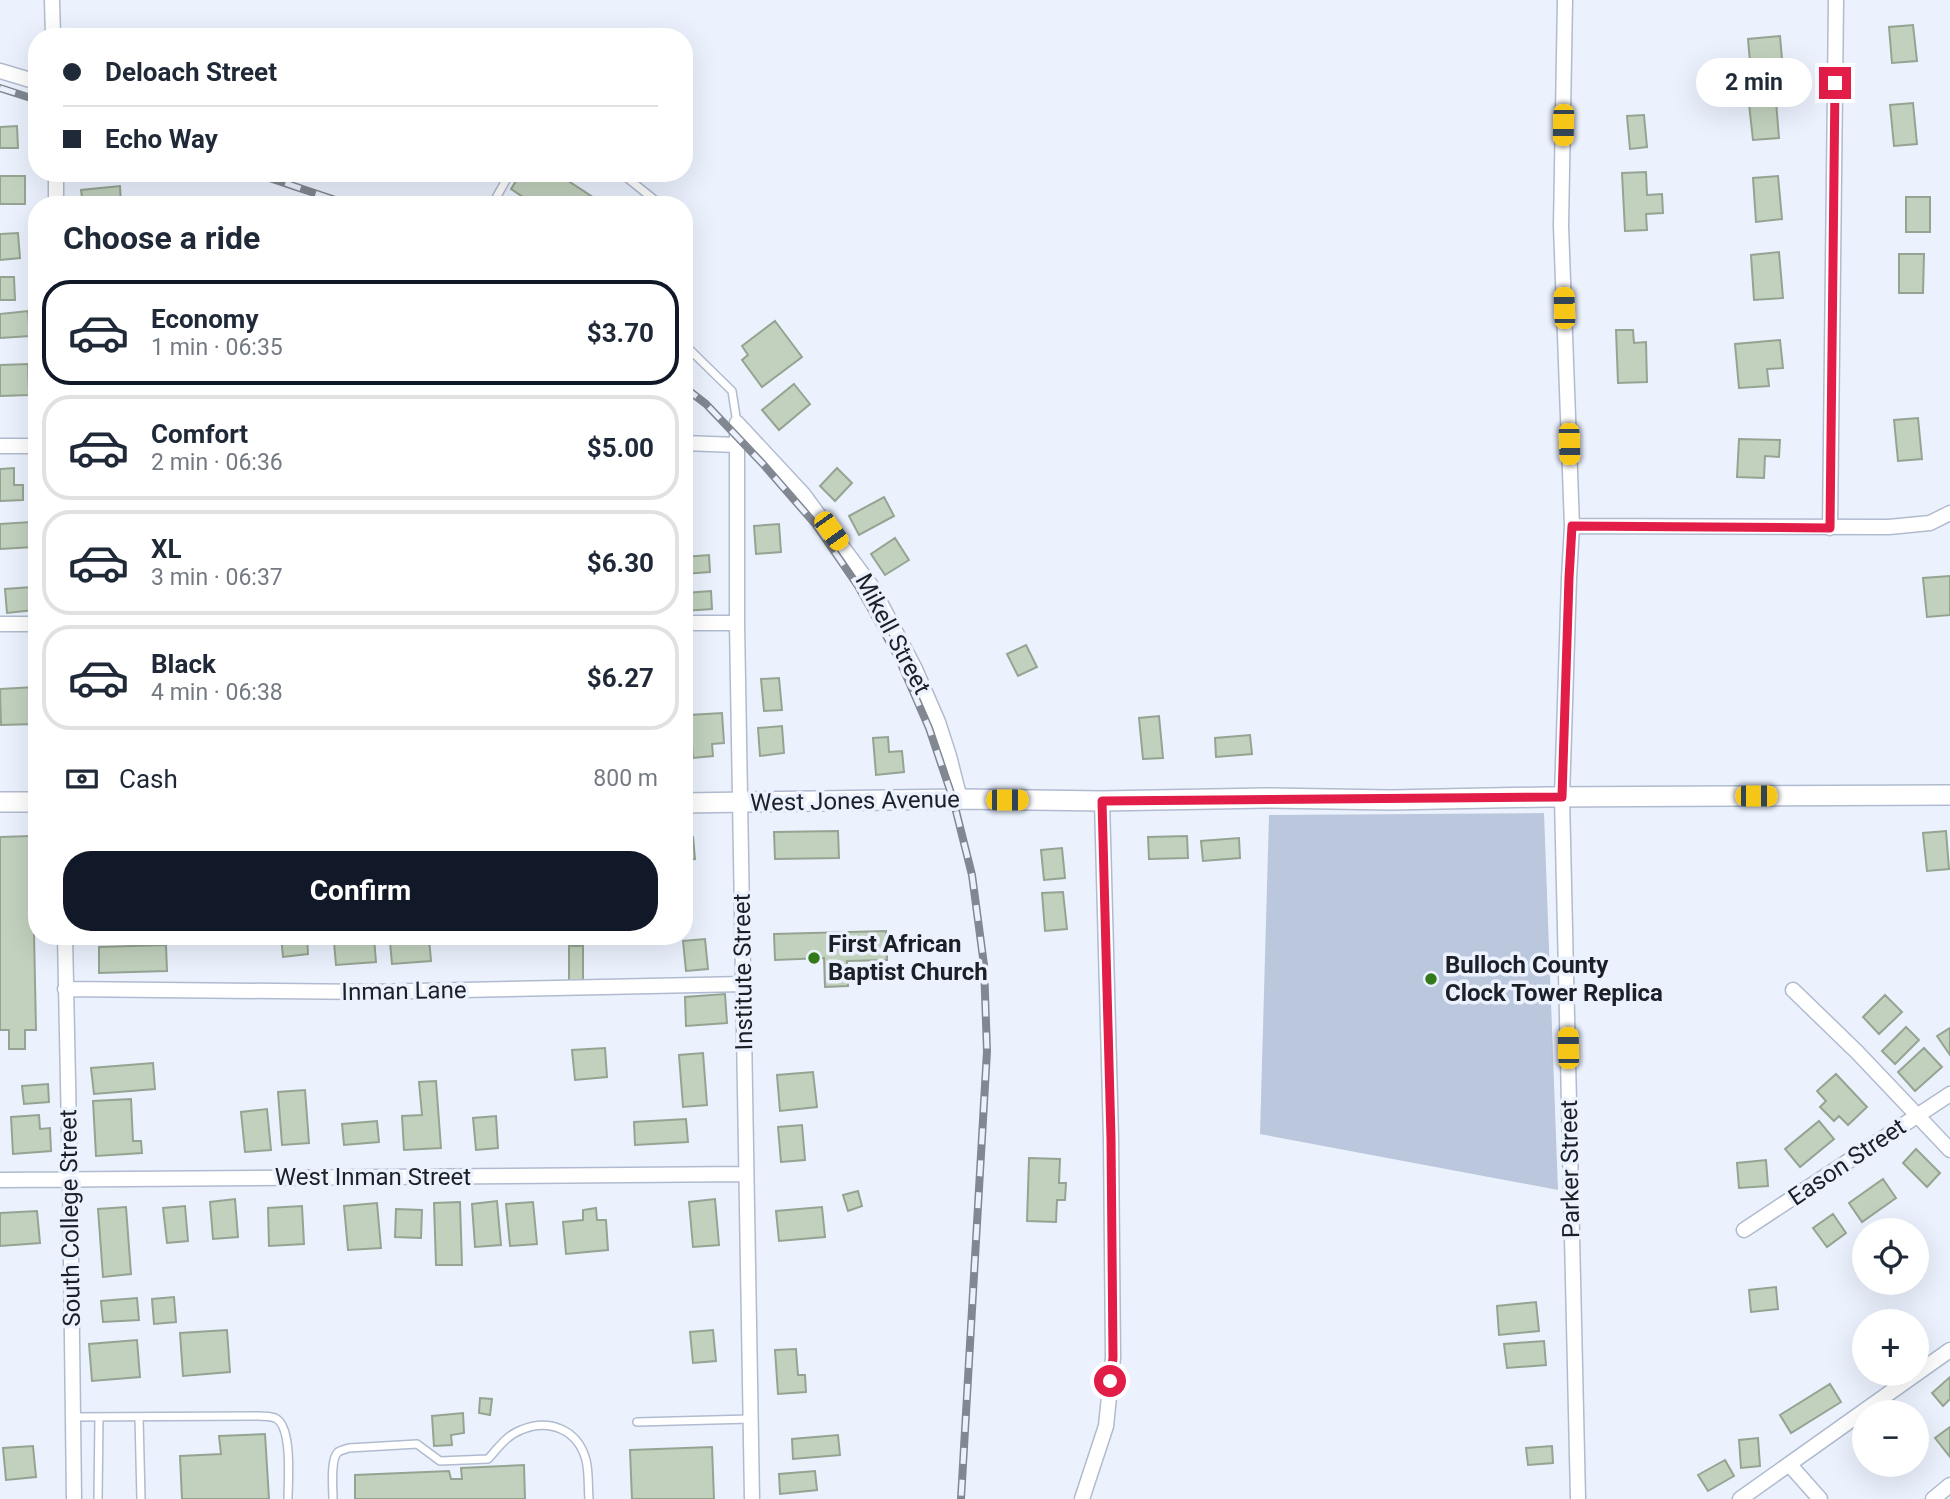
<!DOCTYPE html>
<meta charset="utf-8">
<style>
:root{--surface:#fff;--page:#f6f6f7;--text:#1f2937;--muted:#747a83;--line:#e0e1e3;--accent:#111827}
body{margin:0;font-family:Roboto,sans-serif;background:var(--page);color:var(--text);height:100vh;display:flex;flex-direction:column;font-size:26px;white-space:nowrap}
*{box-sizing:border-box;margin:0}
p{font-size:23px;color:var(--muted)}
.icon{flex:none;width:38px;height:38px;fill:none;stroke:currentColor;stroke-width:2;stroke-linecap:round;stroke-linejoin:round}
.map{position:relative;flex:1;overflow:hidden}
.panel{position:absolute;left:28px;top:196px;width:665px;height:749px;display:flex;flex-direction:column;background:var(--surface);border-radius:28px;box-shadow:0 7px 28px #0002}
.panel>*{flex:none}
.guide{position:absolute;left:28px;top:28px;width:665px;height:154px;border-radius:28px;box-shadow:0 7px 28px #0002;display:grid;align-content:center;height:154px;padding:0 35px;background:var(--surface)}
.controls{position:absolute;left:1852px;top:1218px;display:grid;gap:14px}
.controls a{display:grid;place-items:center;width:77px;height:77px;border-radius:50%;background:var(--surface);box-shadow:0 7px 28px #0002;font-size:35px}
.end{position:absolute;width:32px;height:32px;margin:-16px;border:9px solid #e11d48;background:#fff;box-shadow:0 0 0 4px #fff}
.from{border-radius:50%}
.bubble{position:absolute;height:49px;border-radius:24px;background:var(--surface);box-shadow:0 7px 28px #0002;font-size:23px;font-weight:700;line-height:49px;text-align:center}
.car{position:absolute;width:21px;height:42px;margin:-21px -10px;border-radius:9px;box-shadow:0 0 5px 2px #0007;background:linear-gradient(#f5c518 24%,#345 0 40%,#f5c518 0 76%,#345 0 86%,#f5c518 0)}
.guide b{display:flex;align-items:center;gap:24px;height:66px;font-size:26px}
.guide b+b{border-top:2px solid var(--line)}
.guide i{width:18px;height:18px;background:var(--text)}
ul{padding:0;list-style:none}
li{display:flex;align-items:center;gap:21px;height:105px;margin:0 14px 10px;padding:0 21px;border:4px solid var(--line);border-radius:28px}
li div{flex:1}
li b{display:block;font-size:26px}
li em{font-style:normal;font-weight:700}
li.active{border-color:var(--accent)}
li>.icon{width:63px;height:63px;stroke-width:1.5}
h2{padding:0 35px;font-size:32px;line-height:84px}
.pay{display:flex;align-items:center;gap:18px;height:77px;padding:0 35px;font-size:26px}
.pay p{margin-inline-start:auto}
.cta{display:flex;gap:14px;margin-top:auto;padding:14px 35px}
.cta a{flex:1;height:80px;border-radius:28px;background:var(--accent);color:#fff;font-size:28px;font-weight:700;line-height:80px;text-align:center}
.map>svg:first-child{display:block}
</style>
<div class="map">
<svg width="1950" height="1499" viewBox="0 0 1950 1499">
<rect width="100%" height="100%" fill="#ebf2fe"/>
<path fill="#bbc7dc" d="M1544 813 1558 1190 1260 1134 1269 815Z"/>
<path fill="#c2d1be" stroke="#95a492" stroke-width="2" d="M1913 25 1917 61 1892 63 1889 27Z
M1780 36 1784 82 1752 85 1748 39Z
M1776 101 1779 138 1753 140 1749 104Z
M1913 103 1917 144 1894 146 1890 105Z
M1644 115 1647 147 1630 149 1627 116Z
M17 126 18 148H0V127Z
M1646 172 1647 195 1662 194 1663 213 1646 214 1647 230 1625 231 1622 173Z
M521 173H556L605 205H535L511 189Z
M0 176H25V204H0Z
M1778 176 1782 219 1756 222 1753 178Z
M120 186 121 205H83L81 190Z
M1906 197H1930V232H1906Z
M18 233 20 258 0 260V234Z
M1779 252 1783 298 1754 300 1751 255Z
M1899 254H1924L1923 293H1899Z
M0 277H14L15 300H0Z
M28 311 30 336 0 338V314Z
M775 321 802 357 762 387 742 360 748 355 742 346Z
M1616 330H1633L1634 343 1646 342 1647 382 1618 383Z
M1780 340 1783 368 1767 369 1769 386 1739 388 1735 344Z
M28 364 29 395 0 396V365Z
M794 384 810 404 779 430 762 410Z
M1918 418 1922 459 1898 461 1894 420Z
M1739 439 1780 440 1779 457 1765 456 1764 478 1737 477Z
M14 468V485H23V500L0 501V469Z
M837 468 852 483 835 501 820 486Z
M884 497 894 516 859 535 849 516Z
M31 522 33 547 0 549V524Z
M779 524 781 552 756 554 754 526Z
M895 538 909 560 885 575 871 554Z
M709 555 710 572 684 574V557Z
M1950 576V615L1927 617 1923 578Z
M32 587 34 610 7 613 5 589Z
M711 591 712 609 684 611V593Z
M1026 645 1037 667 1018 676 1007 654Z
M779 678 782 710 764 711 761 679Z
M35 687 36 724 1 725 0 689Z
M722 713 724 743 712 744 713 756 693 758 689 715Z
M1159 716 1163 758 1143 759 1139 718Z
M782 726 784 753 760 756 758 728Z
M1250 735 1252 754 1216 757 1215 738Z
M888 737 889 752 902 751 904 772 876 775 873 738Z
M838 831 839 858 775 859 774 832Z
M1946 831 1949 869 1927 871 1923 833Z
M32 836 36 1030H25V1049H9V1030H0V837Z
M1187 836 1188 858 1149 859 1148 837Z
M693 837 695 859 684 860V838Z
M1239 838 1240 858 1203 861 1201 841Z
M1062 848 1065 878 1044 880 1041 850Z
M1063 892 1067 929 1045 931 1042 893Z
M886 931 887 960 847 961 848 986 825 987 824 958 775 960 774 934Z
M281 936H307L308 954 283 957Z
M374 938 376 962 336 965 334 942Z
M429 939 431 961 392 964 390 942Z
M705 939 708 969 686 971 683 941Z
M166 945 167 971 99 973V947Z
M569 946H583V982L569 983Z
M725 994 727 1023 686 1026 685 997Z
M1885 995 1902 1012 1879 1034 1863 1017Z
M1906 1027 1919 1040 1895 1064 1882 1051Z
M1950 1028V1055L1937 1036Z
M605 1048 607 1077 575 1080 572 1050Z
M1924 1048 1942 1067 1915 1091 1898 1072Z
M703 1053 707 1105 683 1107 679 1055Z
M153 1063 155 1089 94 1094 91 1068Z
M813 1072 817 1107 780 1111 777 1075Z
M1836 1074 1867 1107 1848 1125 1839 1116 1834 1121 1820 1107 1826 1101 1817 1091Z
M436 1081 441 1148 404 1150 402 1116 422 1115 419 1082Z
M48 1084 49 1102 24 1104 22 1086Z
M305 1090 309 1143 282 1145 278 1092Z
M131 1099 133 1141H141L142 1153 96 1156 93 1101Z
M267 1109 271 1150 245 1152 241 1112Z
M39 1115 40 1129 50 1128 51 1151 13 1154 11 1117Z
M496 1116 498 1148 476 1150 473 1118Z
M686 1119 688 1142 635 1145 634 1122Z
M377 1121 379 1142 344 1145 342 1124Z
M1819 1121 1834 1139 1800 1167 1785 1149Z
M802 1125 805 1160 781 1162 778 1127Z
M1916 1149 1940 1173 1927 1187 1903 1163Z
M1029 1158 1060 1159 1059 1183H1066L1065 1200H1057L1056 1222 1027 1221Z
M1766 1160 1768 1186 1739 1188 1737 1163Z
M1883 1179 1896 1198 1862 1222 1849 1203Z
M858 1191 862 1206 848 1211 843 1195Z
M235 1199 238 1237 213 1239 210 1202Z
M715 1199 719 1245 693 1247 689 1202Z
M497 1201 501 1245 475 1247 472 1204Z
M460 1202 462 1265H436L434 1203Z
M533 1202 537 1244 510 1246 506 1204Z
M377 1203 381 1248 348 1250 344 1206Z
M185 1206 188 1241 167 1243 163 1208Z
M302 1206 304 1244 269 1246 268 1208Z
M126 1207 131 1274 103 1277 98 1209Z
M822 1207 825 1237 779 1241 776 1211Z
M596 1208 597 1220H606L608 1250 566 1254 563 1222 583 1220V1210Z
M396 1209 422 1210 421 1238 395 1237Z
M37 1211 40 1243 0 1246V1213Z
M1833 1214 1846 1233 1827 1247 1813 1228Z
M1776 1287 1778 1309 1751 1312 1749 1290Z
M174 1297 176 1322 154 1324 152 1299Z
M137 1298 139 1320 103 1322 101 1301Z
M1536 1302 1539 1331 1499 1335 1497 1306Z
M227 1330 230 1372 183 1376 180 1333Z
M713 1330 716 1361 693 1363 690 1332Z
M137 1340 140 1377 92 1381 89 1344Z
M1544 1341 1546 1365 1507 1368 1504 1344Z
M796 1349 798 1375H805L806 1392 778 1394 775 1350Z
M1950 1377V1399L1943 1406 1932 1393Z
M1830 1384 1841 1402 1791 1433 1780 1415Z
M480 1398 492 1399 490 1415 479 1413Z
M463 1413 464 1433 451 1435 452 1445 434 1446 432 1416Z
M1950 1427V1457L1935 1438Z
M265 1434 269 1499H182L180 1456 221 1454 219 1436Z
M838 1435 840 1455 793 1459 792 1439Z
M1758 1438 1760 1466 1741 1468 1739 1440Z
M33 1446 36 1477 6 1480 3 1448Z
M1552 1446 1553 1463 1528 1465 1526 1448Z
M712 1447 714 1499H632L630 1450Z
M1725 1460 1734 1476 1708 1491 1698 1475Z
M524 1465 525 1499H355V1475L449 1471 451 1479H462L461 1468Z
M815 1471 817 1490 780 1494 779 1474Z"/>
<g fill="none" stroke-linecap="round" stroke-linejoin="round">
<defs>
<path id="lane" d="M621 173 661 205
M492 205 510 173
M684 234 688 257 684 266
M684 344 732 391 737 423
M73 1417 258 1416C263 1416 270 1416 275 1418 293 1426 288 1481 288 1499
M139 1417 141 1499
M637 1422 750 1419
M98 1499 99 1417
M333 1499C333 1489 330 1459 338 1452 341 1450 346 1449 349 1448L417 1444 440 1461 488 1459C498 1448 507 1435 521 1430 550 1418 578 1430 586 1460 589 1472 588 1487 589 1499"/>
<path id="street" d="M52 0 53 37
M1565 0 1561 226 1572 526 1569 578 1562 797 1578 1499
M0 71 37 82
M56 173V205
M737 423V623L752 1499
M737 423 803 494 872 587 915 669 938 722 949 756 960 799
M684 443 737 445
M0 446H37
M1572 526 1889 527 1930 523 1950 513
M1830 528 1836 0
M684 623H737
M0 624H37
M65 936 70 1179 74 1499
M65 989 370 992 744 984
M1793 990 1857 1052 1950 1150
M0 1180 746 1174
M1744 1230 1950 1094
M1789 1464 1820 1499
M1082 1499 1106 1426 1113 1358 1111 1138 1102 801
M1740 1499 1950 1350
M1933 1499 1950 1485"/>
<path id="secondary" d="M0 802H37
M684 803 960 799 1102 801 1266 798 1391 800 1545 797 1950 795"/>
</defs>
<use href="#lane" stroke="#b0bbcf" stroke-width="10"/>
<use href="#street" stroke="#b0bbcf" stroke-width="17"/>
<use href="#secondary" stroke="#b0bbcf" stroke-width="22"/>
<use href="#lane" stroke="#fff" stroke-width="7"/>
<use href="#street" stroke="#fff" stroke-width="14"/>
<use href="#secondary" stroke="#fff" stroke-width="19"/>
<defs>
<path id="rail" d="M0 88 37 100
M255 173 350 205
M684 387 706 404 763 464 816 525 858 586 898 657 929 728 953 799 972 875 984 965 987 1051 961 1499"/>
</defs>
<use href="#rail" stroke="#828891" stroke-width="8"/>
<use href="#rail" stroke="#ebf2fe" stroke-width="5" stroke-dasharray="16" stroke-linecap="butt"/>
</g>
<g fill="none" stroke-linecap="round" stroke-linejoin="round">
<path stroke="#e11d48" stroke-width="9" d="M1110 1381 1113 1358 1111 1138 1102 801 1562 797 1569 578 1572 526 1830 528 1835 83"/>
</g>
<g fill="#32791c" stroke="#ebf2fe" stroke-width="2.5">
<circle cx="814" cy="958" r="7"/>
<circle cx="1431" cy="979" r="7"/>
</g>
<g text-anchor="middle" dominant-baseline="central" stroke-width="7" stroke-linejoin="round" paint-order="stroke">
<g font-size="24" fill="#1b1f26" stroke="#ebf2fe">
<text transform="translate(893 634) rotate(62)">Mikell Street</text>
<text transform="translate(855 801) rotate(-1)">West Jones Avenue</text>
<text transform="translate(743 972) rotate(-91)">Institute Street</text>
<text transform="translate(404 991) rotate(-1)">Inman Lane</text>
<text transform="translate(1847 1162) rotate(-34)">Eason Street</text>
<text transform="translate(1570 1169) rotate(-91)">Parker Street</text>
<text x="373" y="1177">West Inman Street</text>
<text transform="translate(70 1218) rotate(-91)">South College Street</text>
</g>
<g font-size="24" font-weight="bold" fill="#1b1f26" stroke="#ebf2fe" text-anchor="start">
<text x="828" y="944">First African<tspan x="828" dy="28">Baptist Church</tspan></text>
<text x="1445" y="965">Bulloch County<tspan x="1445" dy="28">Clock Tower Replica</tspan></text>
</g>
</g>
</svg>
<div class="controls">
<a><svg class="icon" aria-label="locate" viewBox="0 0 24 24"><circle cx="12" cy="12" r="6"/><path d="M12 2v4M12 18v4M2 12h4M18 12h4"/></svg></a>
<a>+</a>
<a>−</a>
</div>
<i class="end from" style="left:1110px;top:1381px"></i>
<i class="end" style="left:1835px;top:83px"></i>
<div class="bubble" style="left:1696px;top:58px;width:116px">2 min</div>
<i class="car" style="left:1563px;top:125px;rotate:181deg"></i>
<i class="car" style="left:1564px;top:308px;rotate:358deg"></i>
<i class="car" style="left:1569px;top:444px;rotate:178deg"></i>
<i class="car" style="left:831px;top:531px;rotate:144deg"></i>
<i class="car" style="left:1756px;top:796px;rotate:90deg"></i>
<i class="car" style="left:1007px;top:800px;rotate:90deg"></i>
<i class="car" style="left:1568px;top:1048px;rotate:359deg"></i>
<div class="guide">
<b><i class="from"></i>Deloach Street</b>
<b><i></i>Echo Way</b>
</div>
<section class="panel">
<h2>Choose a ride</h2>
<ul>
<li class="active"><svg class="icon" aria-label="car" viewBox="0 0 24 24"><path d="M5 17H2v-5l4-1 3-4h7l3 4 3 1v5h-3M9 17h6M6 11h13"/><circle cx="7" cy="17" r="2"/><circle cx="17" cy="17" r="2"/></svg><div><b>Economy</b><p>1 min · 06:35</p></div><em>$3.70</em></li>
<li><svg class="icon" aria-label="car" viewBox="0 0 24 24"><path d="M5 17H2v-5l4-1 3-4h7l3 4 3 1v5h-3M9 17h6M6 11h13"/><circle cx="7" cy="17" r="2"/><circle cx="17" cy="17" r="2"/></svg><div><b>Comfort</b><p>2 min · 06:36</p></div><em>$5.00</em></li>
<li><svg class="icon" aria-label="car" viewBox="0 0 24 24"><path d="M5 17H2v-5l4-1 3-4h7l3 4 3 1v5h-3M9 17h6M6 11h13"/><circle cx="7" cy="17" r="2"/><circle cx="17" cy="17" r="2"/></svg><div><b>XL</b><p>3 min · 06:37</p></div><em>$6.30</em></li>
<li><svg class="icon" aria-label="car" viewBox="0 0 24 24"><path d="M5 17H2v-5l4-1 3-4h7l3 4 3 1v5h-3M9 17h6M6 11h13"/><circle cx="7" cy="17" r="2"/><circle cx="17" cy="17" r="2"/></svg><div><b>Black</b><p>4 min · 06:38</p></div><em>$6.27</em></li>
</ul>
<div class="pay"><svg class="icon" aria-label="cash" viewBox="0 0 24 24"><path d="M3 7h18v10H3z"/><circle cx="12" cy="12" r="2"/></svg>Cash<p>800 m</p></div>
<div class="cta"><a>Confirm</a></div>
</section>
</div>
